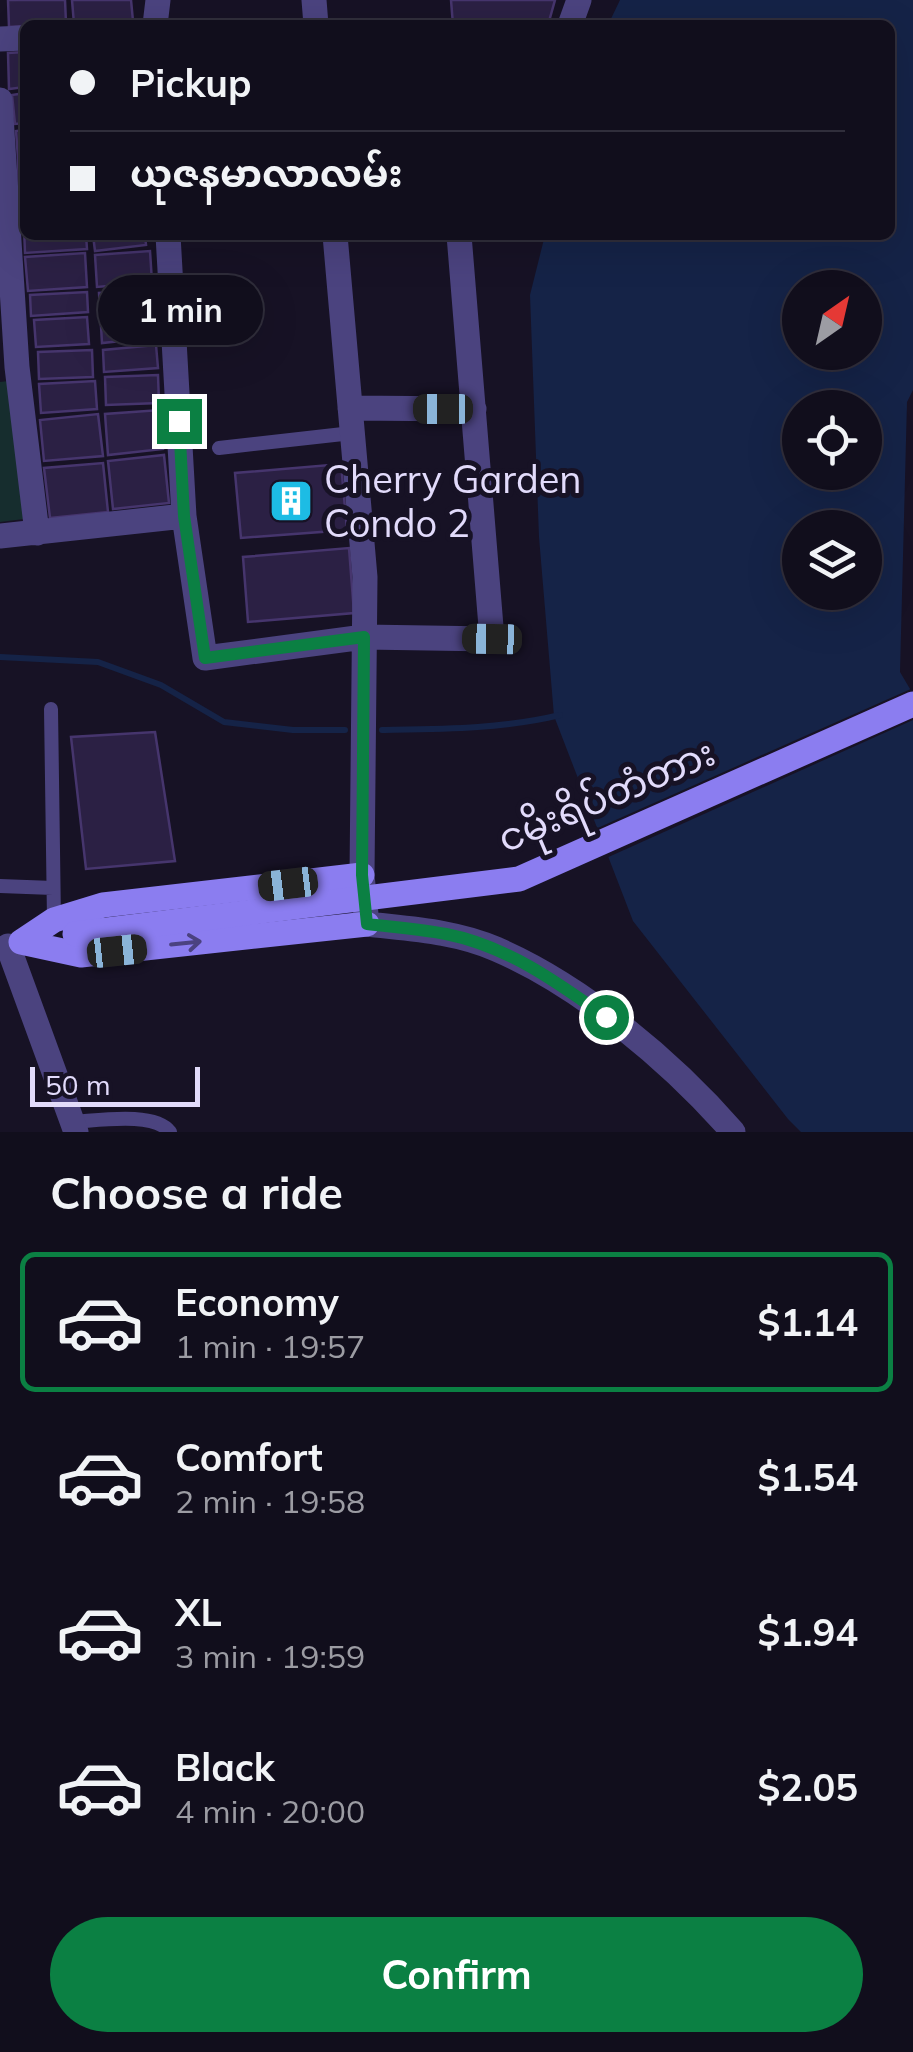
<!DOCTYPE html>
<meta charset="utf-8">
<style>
:root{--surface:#110e1c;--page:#1a1725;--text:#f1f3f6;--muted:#9c9ca3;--line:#302e3b;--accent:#0b8043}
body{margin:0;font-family:Mulish,"Noto Sans Myanmar",sans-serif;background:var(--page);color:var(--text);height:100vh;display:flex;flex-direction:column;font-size:38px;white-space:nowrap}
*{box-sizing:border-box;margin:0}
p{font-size:32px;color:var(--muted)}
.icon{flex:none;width:55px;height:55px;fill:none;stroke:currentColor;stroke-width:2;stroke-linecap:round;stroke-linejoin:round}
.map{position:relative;height:1132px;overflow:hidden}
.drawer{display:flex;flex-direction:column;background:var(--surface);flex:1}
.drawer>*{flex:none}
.top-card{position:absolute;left:20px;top:20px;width:875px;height:220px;border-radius:15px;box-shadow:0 10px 40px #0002,0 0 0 2px var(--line);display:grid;align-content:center;height:220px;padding:0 50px;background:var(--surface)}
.needle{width:65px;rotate:34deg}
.buttons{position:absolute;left:782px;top:270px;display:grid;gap:20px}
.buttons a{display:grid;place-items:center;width:100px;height:100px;border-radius:50%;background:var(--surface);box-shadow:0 10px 40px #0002,0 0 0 2px var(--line);font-size:50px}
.scale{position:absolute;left:30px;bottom:25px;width:170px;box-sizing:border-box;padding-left:10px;border:5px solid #e2dbfb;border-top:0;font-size:28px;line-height:35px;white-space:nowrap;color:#e2dbfb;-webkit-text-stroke:8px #171225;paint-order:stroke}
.end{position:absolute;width:45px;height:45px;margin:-22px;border:12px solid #0b8043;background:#fff;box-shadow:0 0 0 5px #fff}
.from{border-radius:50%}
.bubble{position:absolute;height:70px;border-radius:35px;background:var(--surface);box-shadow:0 10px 40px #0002,0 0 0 2px var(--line);font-size:32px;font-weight:700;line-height:70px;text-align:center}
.car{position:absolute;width:30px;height:60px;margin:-30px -15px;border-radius:12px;box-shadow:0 0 8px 2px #0007;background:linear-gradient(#222 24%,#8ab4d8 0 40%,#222 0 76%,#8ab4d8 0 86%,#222 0)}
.top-card b{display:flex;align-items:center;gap:35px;height:95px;font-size:38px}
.top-card b+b{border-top:2px solid var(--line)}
.top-card i{width:25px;height:25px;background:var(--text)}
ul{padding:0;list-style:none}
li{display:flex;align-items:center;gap:30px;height:140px;margin:0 20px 15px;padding:0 30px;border:5px solid transparent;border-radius:15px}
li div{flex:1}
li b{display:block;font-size:38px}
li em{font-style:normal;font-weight:700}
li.on{border-color:var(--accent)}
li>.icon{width:90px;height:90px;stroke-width:1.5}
h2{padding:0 50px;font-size:45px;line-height:120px}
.button{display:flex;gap:20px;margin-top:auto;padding:20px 50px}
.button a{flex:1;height:115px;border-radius:60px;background:var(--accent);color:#fff;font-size:40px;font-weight:700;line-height:115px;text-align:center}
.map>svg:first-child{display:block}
</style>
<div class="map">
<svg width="913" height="1132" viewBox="0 0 913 1132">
<rect width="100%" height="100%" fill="#171225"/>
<path fill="#162d2e" d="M9 381 24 519 0 522V382Z"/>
<path fill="#152347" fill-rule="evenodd" d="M620 0H913V390L907 402 900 672 913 694V1132H801L788 1119 633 921 554 716 539 537 530 295 545 235H890V25H608ZM800 288H865V352H800ZM800 408H865V472H800ZM800 528H865V592H800Z"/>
<path fill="#171225" d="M913 688V720L604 859 593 830Z"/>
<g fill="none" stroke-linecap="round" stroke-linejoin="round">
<path stroke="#152347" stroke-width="6" d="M0 657 98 662 161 685 224 722 293 730H345
M382 730C442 729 502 729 560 715"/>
</g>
<path fill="#2b2044" stroke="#46356d" stroke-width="2.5" d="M8 0H65L66 23 9 27Z
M72 0H131L133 21 74 24Z
M451 0H555L548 25H453Z
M25 52V87L9 89 8 53Z
M25 93V123L15 124 12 95Z
M25 130V157L18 158 16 131Z
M18 160H25V191H19Z
M24 227 25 235H86L87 249 25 253Z
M93 235H145L146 245 95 251Z
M150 251 152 282 97 287 95 255Z
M85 253 87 287 28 291 25 257Z
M154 290 159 337 102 343 99 293Z
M87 292 88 312 31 316 30 295Z
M87 317 89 344 36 347 34 320Z
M156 345 158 368 104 372 103 350Z
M92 350 93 377 39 379 38 352Z
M158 375 159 403 106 405 105 377Z
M95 381 97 409 41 413 39 384Z
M160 410 163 449 108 455 105 414Z
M98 414 103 456 44 461 40 420Z
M164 455 169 503 113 509 108 461Z
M103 463 108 512 50 518 44 468Z
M341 464 347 530 241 538 235 473Z
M349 548 354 613 248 622 243 557Z
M155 732 175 861 86 869 71 737Z"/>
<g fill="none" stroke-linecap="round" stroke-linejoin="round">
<path stroke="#4b437f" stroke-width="14" d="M219 448 352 433
M51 709 54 920
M0 886 53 888
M71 1122C96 1121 154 1111 170 1132"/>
<path stroke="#4b437f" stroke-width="25" d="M314 0 316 25
M155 25 158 0
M570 25 579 0
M0 39 25 38
M0 100 17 367 37 533
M168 235 184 516 205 658 364 637 492 639 459 235
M335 235 365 577 362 875 367 924C410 929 455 931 496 949 582 986 672 1062 733 1132
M350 408 474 409
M0 536 184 516
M8 946 76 1132"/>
<path stroke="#8b7df0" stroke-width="25" d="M21 942 54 920 103 905 362 875
M21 942 81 955 367 924"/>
<path stroke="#8b7df0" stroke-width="25" d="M75 934 519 879 913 704"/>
</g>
<defs><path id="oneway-shaft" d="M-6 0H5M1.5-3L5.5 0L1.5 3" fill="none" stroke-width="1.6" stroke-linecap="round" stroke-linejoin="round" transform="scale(2.5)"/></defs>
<use stroke="#4b4280" href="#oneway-shaft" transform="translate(186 943) rotate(-6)"/>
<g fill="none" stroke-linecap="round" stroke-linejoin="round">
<path stroke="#0b8043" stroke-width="12" d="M179 421 184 516 205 658 364 637 362 875 367 924C393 927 420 929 446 934 507 946 557 982 606 1017"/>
</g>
<defs>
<symbol id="building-square" viewBox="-11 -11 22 22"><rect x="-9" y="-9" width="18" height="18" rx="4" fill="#1dbce4" stroke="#171225"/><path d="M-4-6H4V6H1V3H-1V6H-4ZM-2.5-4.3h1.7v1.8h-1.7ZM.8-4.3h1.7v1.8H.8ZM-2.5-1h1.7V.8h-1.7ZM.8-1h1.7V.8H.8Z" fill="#fff"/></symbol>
</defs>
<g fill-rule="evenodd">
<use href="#building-square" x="266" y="476" width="50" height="50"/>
</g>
<g text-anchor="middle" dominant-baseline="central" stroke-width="10" stroke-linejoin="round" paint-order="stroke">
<g font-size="38" fill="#e2dbfb" stroke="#171225" text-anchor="start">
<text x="324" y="479">Cherry Garden<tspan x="324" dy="44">Condo 2</tspan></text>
</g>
<g font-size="38" fill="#e2dbfb" stroke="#171225">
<text transform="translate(606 795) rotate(-23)">ငမိုးရိပ်တံတား</text>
</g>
</g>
</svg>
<div class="buttons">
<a><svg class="needle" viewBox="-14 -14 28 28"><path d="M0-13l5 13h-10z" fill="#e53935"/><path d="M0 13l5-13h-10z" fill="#9c9ca3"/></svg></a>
<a><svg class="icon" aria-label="locate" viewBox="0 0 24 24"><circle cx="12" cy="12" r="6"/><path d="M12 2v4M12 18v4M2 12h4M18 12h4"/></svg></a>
<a><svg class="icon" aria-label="layers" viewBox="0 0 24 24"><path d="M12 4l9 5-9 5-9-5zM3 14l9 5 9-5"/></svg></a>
</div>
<div class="scale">50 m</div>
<i class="end from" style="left:606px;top:1017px"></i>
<i class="end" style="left:179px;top:421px"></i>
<div class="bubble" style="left:98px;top:275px;width:165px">1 min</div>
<i class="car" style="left:443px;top:409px;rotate:270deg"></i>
<i class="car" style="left:492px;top:639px;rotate:271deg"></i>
<i class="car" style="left:288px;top:884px;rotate:263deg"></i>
<i class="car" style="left:117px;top:951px;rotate:84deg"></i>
<div class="top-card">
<b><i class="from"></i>Pickup</b>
<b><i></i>ယုဇနမာလာလမ်း</b>
</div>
</div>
<section class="drawer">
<h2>Choose a ride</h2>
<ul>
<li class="on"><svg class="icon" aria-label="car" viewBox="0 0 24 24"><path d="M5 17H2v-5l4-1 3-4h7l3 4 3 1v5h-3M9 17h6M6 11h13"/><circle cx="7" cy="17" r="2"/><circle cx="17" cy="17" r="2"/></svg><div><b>Economy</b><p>1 min · 19:57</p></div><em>$1.14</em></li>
<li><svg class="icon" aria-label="car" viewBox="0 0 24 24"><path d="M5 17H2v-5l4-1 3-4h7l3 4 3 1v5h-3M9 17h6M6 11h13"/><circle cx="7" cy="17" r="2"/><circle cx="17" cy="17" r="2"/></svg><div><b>Comfort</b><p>2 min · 19:58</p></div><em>$1.54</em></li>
<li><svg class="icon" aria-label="car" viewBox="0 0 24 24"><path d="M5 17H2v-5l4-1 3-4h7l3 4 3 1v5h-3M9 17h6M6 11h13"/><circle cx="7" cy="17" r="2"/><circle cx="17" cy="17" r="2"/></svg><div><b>XL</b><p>3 min · 19:59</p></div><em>$1.94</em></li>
<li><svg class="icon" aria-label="car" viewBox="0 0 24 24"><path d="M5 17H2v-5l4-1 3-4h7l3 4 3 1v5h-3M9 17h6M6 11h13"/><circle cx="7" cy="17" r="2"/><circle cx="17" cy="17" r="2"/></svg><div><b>Black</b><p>4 min · 20:00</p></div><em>$2.05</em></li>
</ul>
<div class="button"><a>Confirm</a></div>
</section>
